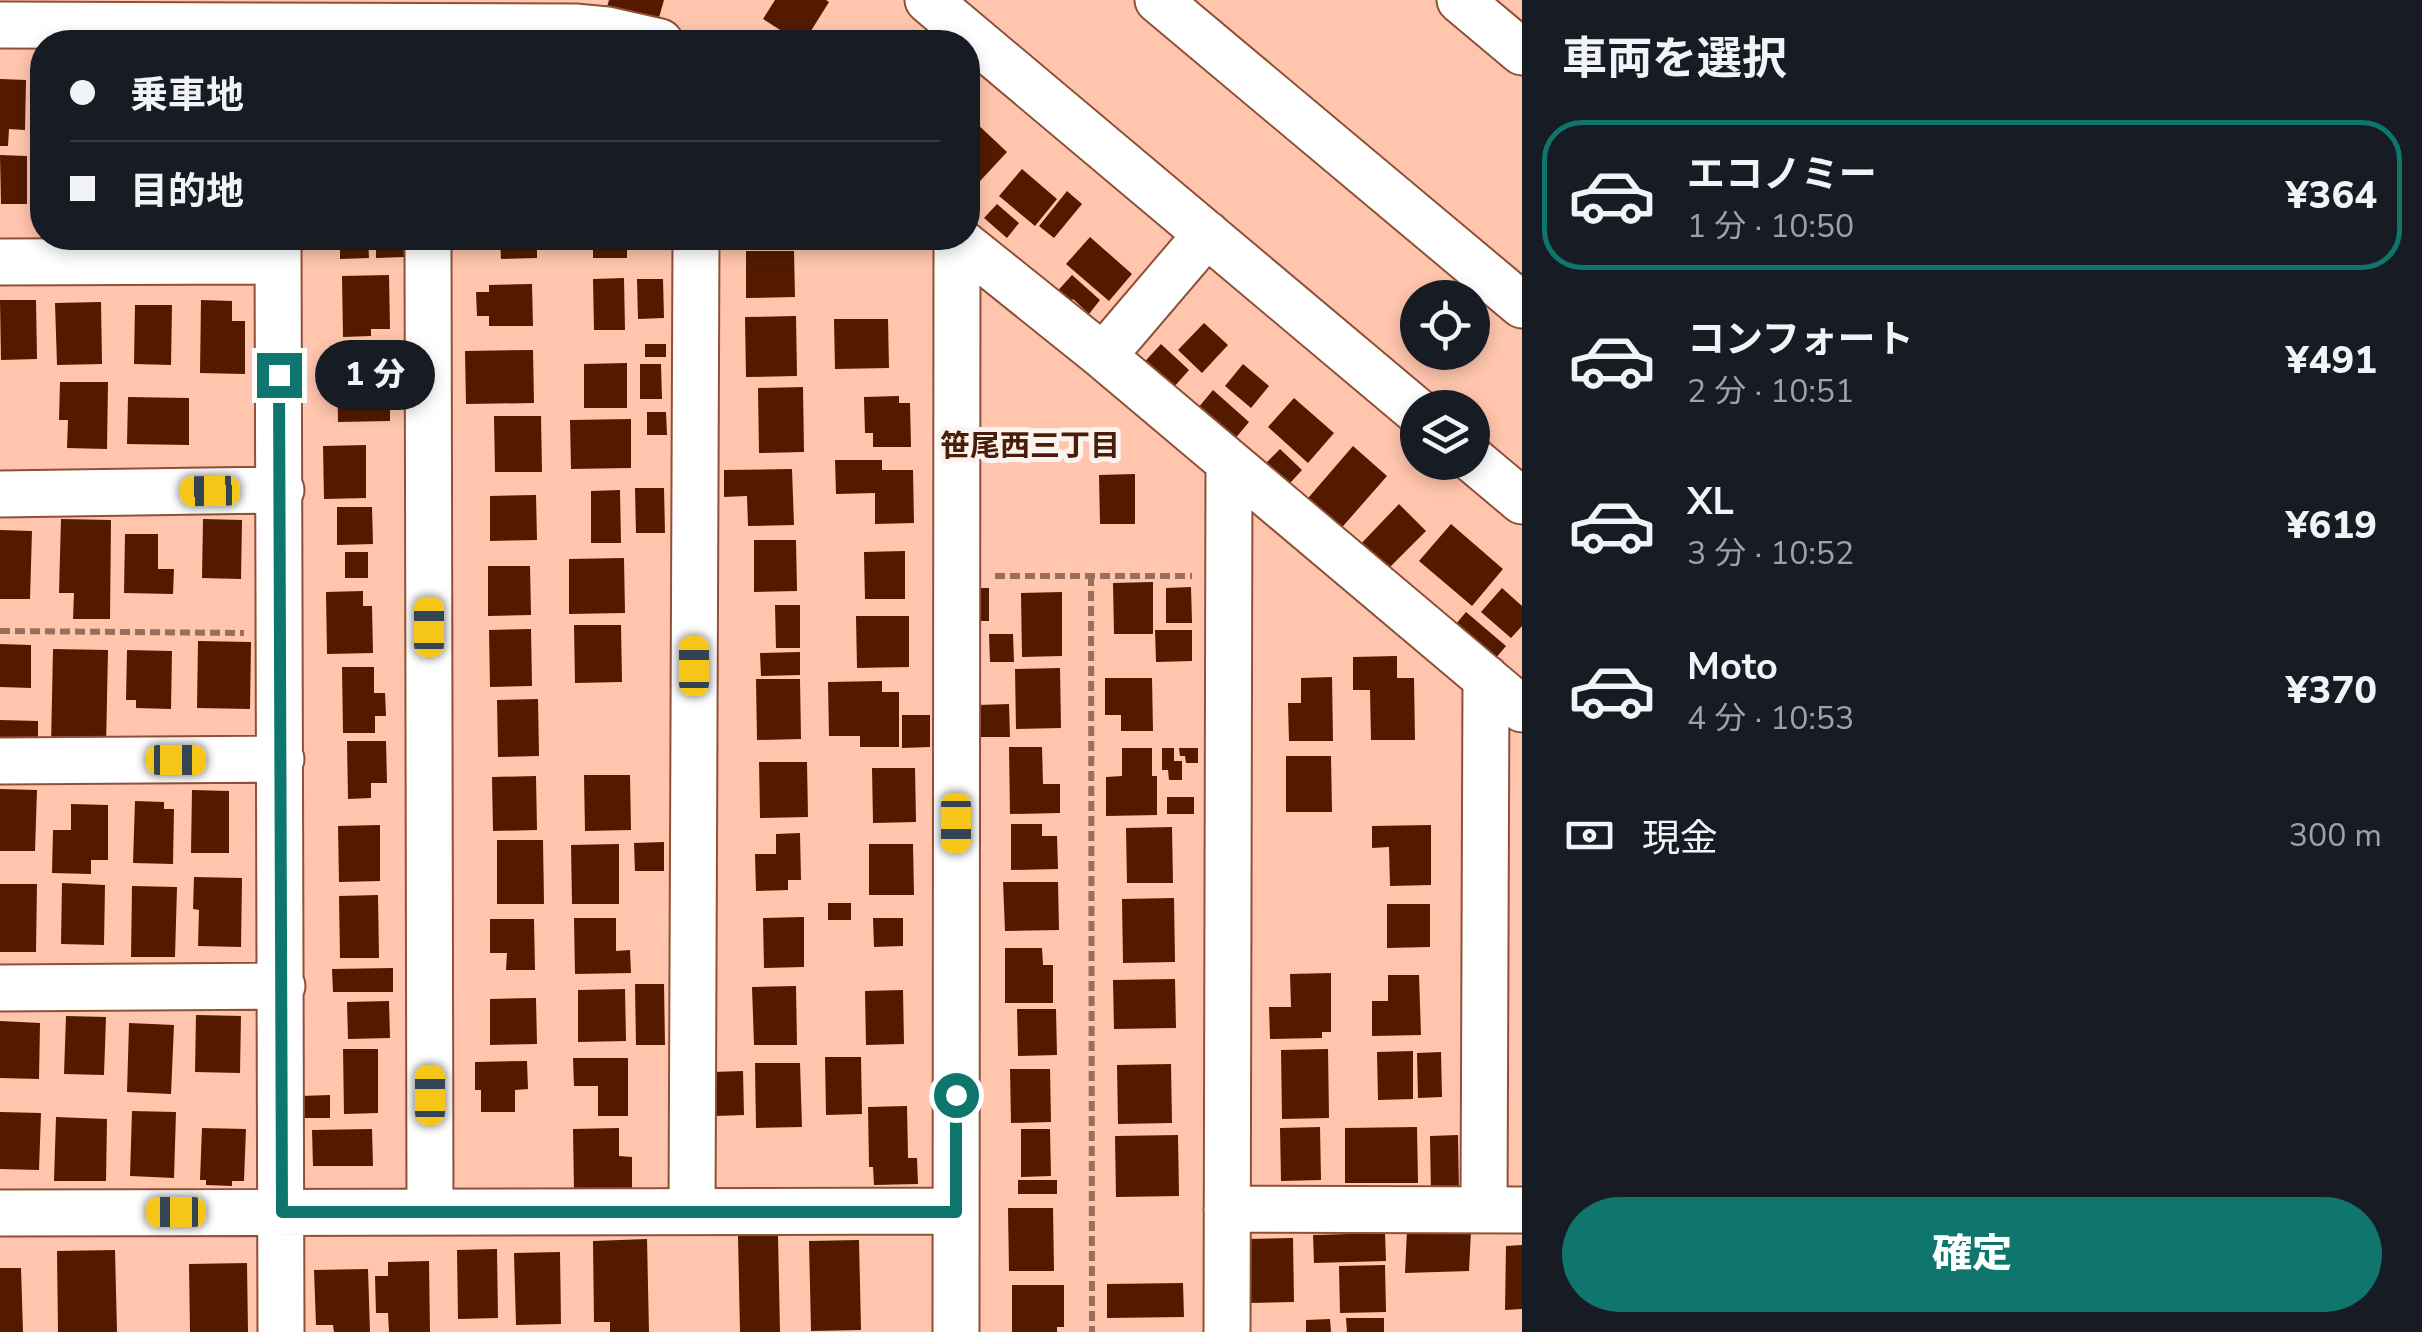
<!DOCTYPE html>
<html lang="ja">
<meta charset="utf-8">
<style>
:root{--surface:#171b24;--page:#242831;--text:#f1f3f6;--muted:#9ea1a6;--line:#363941;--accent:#0f766e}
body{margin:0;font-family:"Nunito Sans","Noto Sans JP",sans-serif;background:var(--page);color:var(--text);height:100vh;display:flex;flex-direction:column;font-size:38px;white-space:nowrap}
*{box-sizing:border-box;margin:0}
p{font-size:32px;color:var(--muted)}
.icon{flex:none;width:55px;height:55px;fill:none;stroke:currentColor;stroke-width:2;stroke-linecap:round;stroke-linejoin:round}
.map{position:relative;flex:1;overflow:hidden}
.details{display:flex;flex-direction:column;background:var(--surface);width:900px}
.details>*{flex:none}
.banner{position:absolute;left:30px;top:30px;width:950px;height:220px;border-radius:40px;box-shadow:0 5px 15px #0003;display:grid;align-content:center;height:220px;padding:0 40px;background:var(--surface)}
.fabs{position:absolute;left:1400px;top:280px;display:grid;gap:20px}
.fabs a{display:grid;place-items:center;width:90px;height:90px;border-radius:50%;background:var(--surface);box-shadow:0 5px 15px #0003;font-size:50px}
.end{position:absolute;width:45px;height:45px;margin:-22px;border:12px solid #0f766e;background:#fff;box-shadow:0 0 0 5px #fff}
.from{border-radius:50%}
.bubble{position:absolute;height:70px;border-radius:35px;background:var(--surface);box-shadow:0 5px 15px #0003;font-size:32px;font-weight:800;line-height:70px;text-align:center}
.car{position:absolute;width:30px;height:60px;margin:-30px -15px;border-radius:12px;box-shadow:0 0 8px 2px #0007;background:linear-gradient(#f5c518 24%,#345 0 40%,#f5c518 0 76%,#345 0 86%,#f5c518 0)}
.banner b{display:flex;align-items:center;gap:35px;height:95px;font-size:38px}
.banner b+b{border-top:2px solid var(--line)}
.banner i{width:25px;height:25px;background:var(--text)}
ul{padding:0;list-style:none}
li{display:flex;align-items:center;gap:30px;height:150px;margin:0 20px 15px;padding:0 20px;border:5px solid transparent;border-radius:40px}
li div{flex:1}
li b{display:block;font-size:38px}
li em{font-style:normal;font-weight:800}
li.active{border-color:var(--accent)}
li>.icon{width:90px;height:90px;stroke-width:1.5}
h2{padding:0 40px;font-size:45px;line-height:120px}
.pay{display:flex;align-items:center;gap:25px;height:110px;padding:0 40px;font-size:38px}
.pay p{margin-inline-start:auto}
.button{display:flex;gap:20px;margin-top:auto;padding:20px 40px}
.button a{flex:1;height:115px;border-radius:60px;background:var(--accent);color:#fff;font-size:40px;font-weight:800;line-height:115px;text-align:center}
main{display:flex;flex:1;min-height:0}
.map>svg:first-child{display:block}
</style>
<main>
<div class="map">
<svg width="1522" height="1332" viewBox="0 0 1522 1332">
<rect width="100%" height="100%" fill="#ffc5ad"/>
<path fill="#531a00" d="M609 0H664L656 28 605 14Z
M775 0H826L829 2 804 42H799L763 19Z
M0 79 26 80 25 130 9 129 8 146H0Z
M974 121 1007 152 968 194V128Z
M0 155 27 156V204H1Z
M1022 169 1057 199 1035 226 999 196Z
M1067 191 1082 204 1054 238 1039 226Z
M997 204 1019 223 1007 238 984 218Z
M1090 237 1132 274 1109 301 1066 264Z
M340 238H368L369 258 340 259Z
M376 238H404V257L376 258Z
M500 238H537V258L501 259Z
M593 238H627V258H593Z
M746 251H794L795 297 746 298Z
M389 275 390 329H371V336L343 337 342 276Z
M1072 275 1100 300 1089 314 1073 299 1065 308 1053 296Z
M624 278 625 330H594L593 279Z
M637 279H663L664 318 638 319Z
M532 284 533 326H489V316H477L476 292H489V285Z
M0 300H36L37 359 1 360Z
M201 300 232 301V321H245V374L200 373Z
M101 302 102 364 57 365 55 303Z
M135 305H172L171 365 134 364Z
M796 316 797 376 746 377 745 317Z
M834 319H888L889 368 835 369Z
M1204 323 1228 345 1202 373 1178 350Z
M645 344H666V357H645Z
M1161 344 1189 370 1166 396 1137 370Z
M533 350 534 403 466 404 465 351Z
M627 363V408H584V364Z
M640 364H661L662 399H640Z
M1243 364 1269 386 1251 408 1225 386Z
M390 366V421L338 422 337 367Z
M60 382H108L107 449 67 448 68 420H59Z
M803 387 804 452 759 453 758 388Z
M1213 390 1249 422 1234 440 1198 408Z
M899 396V403H910L911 447H873V433H865L864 397Z
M128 397 189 398V445L127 444Z
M1294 398 1334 433 1308 463 1268 427Z
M647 412H666L667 435H647Z
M494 416H541L542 472H495Z
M631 419V468L571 469 570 420Z
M366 445V498L324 499 323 446Z
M1353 446 1387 476 1337 533 1303 504Z
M1280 449 1302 470 1280 494 1257 472Z
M835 460H882V470H913L914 523 875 524V493L836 494Z
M792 469 794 525 748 526 747 496 724 497V470Z
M1135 474V524H1100L1099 475Z
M635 488H664L665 533H636Z
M620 490 621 543H591V491Z
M536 495 537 540 490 541V496Z
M1399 504 1426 531 1382 575 1356 549Z
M337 507H372L373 544 337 545Z
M61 519 111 520 110 619H73L74 593H59Z
M203 519 242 520 241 579 202 578Z
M1451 524 1503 569 1472 606 1419 561Z
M0 530 32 531 30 599H0Z
M125 534H158V569H174L173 594 124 593Z
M754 540H796L797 591 754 592Z
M905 551V599H865L864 552Z
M345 552H368V578H345Z
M624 558 625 613 569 614V559Z
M488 566H530L531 615 488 616Z
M1153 582V634H1114L1113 583Z
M1191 587 1192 623H1166V588Z
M965 588H989V621H966Z
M1502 588 1522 606V626L1511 638 1481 612Z
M363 591V606H372L373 653 327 654 326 592Z
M1062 592V656L1022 657 1021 593Z
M775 605H800V648H776Z
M1466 612 1506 646 1485 671 1445 637Z
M856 616H909V667L857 668Z
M574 625H621L622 682 575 683Z
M531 629 532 686 490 687 489 630Z
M1155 630H1192V661L1156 662Z
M989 634H1013L1014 662H990Z
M198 641 251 642 250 709 197 708Z
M0 644 31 645V688L0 687Z
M53 649 108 650 106 747 51 746Z
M127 650 172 651 171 709 136 708V700H126Z
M800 652V675L761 676 760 653Z
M1397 656V678H1414L1415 740H1371L1370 690H1353V657Z
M342 667H374V693H385L386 716H375V733H343Z
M1060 668 1061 728 1016 729 1015 669Z
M1332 677 1333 741H1289L1288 703H1301V678Z
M1105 678H1152L1153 731H1121V715H1105Z
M756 679H800L801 739 757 740Z
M882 681V692H899V747H860V736H829L828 682Z
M538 699 539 756 498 757 497 700Z
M1009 704 1010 737H978V705Z
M902 715H930V747L902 748Z
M0 720 38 721V751H0Z
M347 741H386L387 783H371V798L348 799Z
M1009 747H1042L1043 784H1060V813L1010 814Z
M1122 748H1152V776H1157V815L1106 816V777L1122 776Z
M1162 748H1174V761H1182V780H1169L1168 770H1162Z
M1179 748H1198V763H1186L1185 756H1180Z
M1286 756H1331L1332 812H1286Z
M759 762H807L808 817 760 818Z
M872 768H915L916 822 873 823Z
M584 775H630L631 830 585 831Z
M536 776 537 830 493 831 492 777Z
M0 789 37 790 35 851H0Z
M192 790 229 791V853H191Z
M1167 797H1194V814H1167Z
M135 801 164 802V809H174L173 864 133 863Z
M71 804 108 805V860H91V874L52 873 53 830H71Z
M1011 824H1042V836H1057L1058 869 1011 870Z
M380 825V881L339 882 338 826Z
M1431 825V885L1390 886 1389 847 1372 848V826Z
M1172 827 1173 883H1127L1126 828Z
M800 833 801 880H788V890L756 891 755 854H776V834Z
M497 840H543L544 904H497Z
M664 842V871H635L634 843Z
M619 844V904H572L571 845Z
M869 844H913L914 895H869Z
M194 877 242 878 241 947 198 946 199 910 193 909Z
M1003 882H1058L1059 930 1005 931Z
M62 883 105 885 104 945 61 944Z
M0 884H37L36 952H0Z
M132 886 177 887 175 957H131Z
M378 895 379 958H340L339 896Z
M1174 898 1175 962 1123 963 1122 899Z
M828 903H851V920H828Z
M1387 904H1430V947L1387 948Z
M804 917V967L764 968 763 918Z
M574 918H616V951L630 950 631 973 575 974Z
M873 918H903V946L874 947Z
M490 919H534L535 970H506L507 953H490Z
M1005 948H1042L1043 965H1053V1003H1005Z
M393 968V992H333L332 969Z
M1331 973V1032H1322V1038L1270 1039 1269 1007H1291L1290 974Z
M1388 975H1419L1421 1035 1372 1036V1001H1388Z
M1175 979 1176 1028 1114 1029 1113 980Z
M635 984H664L665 1045H636Z
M796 986 797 1045H754L752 987Z
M625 989 626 1041 578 1042V990Z
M903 990 904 1044 866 1045 865 991Z
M536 998 537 1044 490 1045V999Z
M389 1001 390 1038 348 1039 347 1002Z
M1017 1009H1056L1057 1055 1018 1056Z
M196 1015 241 1016 240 1073 195 1072Z
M66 1016 106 1017 104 1075 64 1074Z
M0 1021 40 1023 39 1079 0 1078Z
M129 1023 174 1025 171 1094 127 1092Z
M343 1049H378V1113L344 1114Z
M1328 1049 1329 1118 1282 1119 1281 1050Z
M1413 1051V1099L1378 1100 1377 1052Z
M1441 1052 1442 1097 1418 1098 1417 1053Z
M825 1057H861L862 1114 826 1115Z
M573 1058H628V1116H598V1086H574Z
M527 1061 528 1089 515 1090V1112H481V1090H475V1062Z
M755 1063H800L802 1127 756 1128Z
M1171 1064 1172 1123 1118 1124 1117 1065Z
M1010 1069H1050L1051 1122 1011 1123Z
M743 1071 744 1115 714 1116 713 1072Z
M330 1095V1118H301V1096Z
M907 1106 908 1158H917L918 1184 874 1185 873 1167H869L868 1107Z
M132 1111 176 1112 174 1178 130 1176Z
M0 1112 41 1113 39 1170 0 1169Z
M56 1117 107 1119 106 1181H54Z
M1320 1127 1321 1180 1281 1181 1280 1128Z
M1417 1127 1418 1183H1345V1128Z
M202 1128 246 1129 244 1181H232V1186L206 1185V1180H200Z
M619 1128V1156L632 1157V1190L574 1191 573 1129Z
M372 1129 373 1166H313L312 1130Z
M1021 1129H1050L1051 1176 1021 1177Z
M1178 1135 1179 1196 1116 1197 1115 1136Z
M1458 1135 1459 1194 1431 1195 1430 1136Z
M1018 1180H1057V1194H1018Z
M1008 1208H1053L1054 1271H1009Z
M1407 1230 1471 1231 1469 1271 1405 1273Z
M1385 1233 1386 1261 1314 1263 1313 1235Z
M778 1235 780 1332H740L738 1236Z
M1293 1238 1294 1302 1248 1303 1247 1239Z
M647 1239 649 1332H610V1322H594L593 1241Z
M859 1240 861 1330 811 1331 809 1241Z
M1522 1245V1309L1505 1310 1506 1246Z
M497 1249 498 1318 458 1319 457 1250Z
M115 1250 117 1332H58L57 1251Z
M560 1252 561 1324 516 1325 514 1253Z
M429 1261 430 1332H389L388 1313H376L375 1276H388V1262Z
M247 1263 248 1332H190L189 1264Z
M1385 1265 1386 1312 1340 1313 1339 1266Z
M0 1268H21L23 1332H0Z
M368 1269 370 1332H334L333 1325H316L314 1270Z
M1183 1283 1184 1317 1107 1318V1284Z
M1012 1285H1064V1327H1057V1332H1012Z
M1346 1318H1384V1332H1347Z
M1330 1319 1331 1332H1306V1320Z"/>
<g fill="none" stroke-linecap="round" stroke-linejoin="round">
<defs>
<path id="minor" d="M928 0 1418 412
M1158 0 1522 305
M1460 0 1522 52
M0 25 575 27 607 30 660 42
M278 238 281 1332
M428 238 430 1212
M956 238 1103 356 1522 709
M0 262 278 261
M1103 356 1207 234
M1472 459 1522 501
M0 494 281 490
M0 761 281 759
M0 988 282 986
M1227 1209 1522 1210
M1484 1210 1486 678
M692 1211 696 238
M0 1213 956 1211
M956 1332 957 239
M1227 1332 1229 464"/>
</defs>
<use href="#minor" stroke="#8f5136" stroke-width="49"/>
<path stroke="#986e5e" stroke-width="6" stroke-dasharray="10 5" stroke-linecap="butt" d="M995 576H1192
M1091 576 1092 1332
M0 631 244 633"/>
<use href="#minor" stroke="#fff" stroke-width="45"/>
</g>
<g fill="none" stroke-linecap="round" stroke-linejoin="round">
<path stroke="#0f766e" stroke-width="12" d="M279 375 282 1212H956V1095"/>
</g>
<g text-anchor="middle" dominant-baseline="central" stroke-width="10" stroke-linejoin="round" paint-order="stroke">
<g font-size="30" font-weight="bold" fill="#491d08" stroke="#fbf3f0">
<text x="1030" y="446">笹尾西三丁目</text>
</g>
</g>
</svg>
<div class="fabs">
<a><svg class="icon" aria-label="locate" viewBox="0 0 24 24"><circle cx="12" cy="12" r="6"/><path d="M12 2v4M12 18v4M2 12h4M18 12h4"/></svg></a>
<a><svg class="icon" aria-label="layers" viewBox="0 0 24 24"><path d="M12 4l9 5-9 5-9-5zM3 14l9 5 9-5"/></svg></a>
</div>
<i class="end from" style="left:956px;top:1095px"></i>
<i class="end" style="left:279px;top:375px"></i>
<div class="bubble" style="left:315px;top:340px;width:120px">1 分</div>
<i class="car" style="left:210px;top:491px;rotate:269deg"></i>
<i class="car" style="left:429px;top:627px;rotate:0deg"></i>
<i class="car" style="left:694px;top:666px;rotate:0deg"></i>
<i class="car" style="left:176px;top:760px;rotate:90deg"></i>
<i class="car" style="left:956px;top:823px;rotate:180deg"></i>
<i class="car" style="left:430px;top:1095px;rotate:0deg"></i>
<i class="car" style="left:176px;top:1212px;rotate:270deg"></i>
<div class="banner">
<b><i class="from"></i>乗車地</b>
<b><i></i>目的地</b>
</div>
</div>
<section class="details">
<h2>車両を選択</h2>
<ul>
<li class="active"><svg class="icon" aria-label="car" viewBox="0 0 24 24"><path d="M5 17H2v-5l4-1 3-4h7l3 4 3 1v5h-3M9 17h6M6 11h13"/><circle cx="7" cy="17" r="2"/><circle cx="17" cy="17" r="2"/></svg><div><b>エコノミー</b><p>1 分 · 10:50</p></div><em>¥364</em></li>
<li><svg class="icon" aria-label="car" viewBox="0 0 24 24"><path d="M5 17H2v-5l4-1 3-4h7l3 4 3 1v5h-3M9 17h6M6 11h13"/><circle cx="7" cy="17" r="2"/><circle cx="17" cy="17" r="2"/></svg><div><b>コンフォート</b><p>2 分 · 10:51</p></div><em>¥491</em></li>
<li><svg class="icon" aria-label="car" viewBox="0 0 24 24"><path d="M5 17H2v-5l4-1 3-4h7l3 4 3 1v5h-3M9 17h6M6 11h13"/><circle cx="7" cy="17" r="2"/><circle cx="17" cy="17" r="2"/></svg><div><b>XL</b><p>3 分 · 10:52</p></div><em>¥619</em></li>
<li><svg class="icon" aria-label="car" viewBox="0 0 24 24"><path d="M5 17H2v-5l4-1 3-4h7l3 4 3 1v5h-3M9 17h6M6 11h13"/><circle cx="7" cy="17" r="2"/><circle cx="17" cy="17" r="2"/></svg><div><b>Moto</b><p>4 分 · 10:53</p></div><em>¥370</em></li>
</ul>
<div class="pay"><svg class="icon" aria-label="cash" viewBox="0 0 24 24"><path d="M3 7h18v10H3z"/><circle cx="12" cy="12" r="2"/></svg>現金<p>300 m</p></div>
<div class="button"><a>確定</a></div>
</section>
</main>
